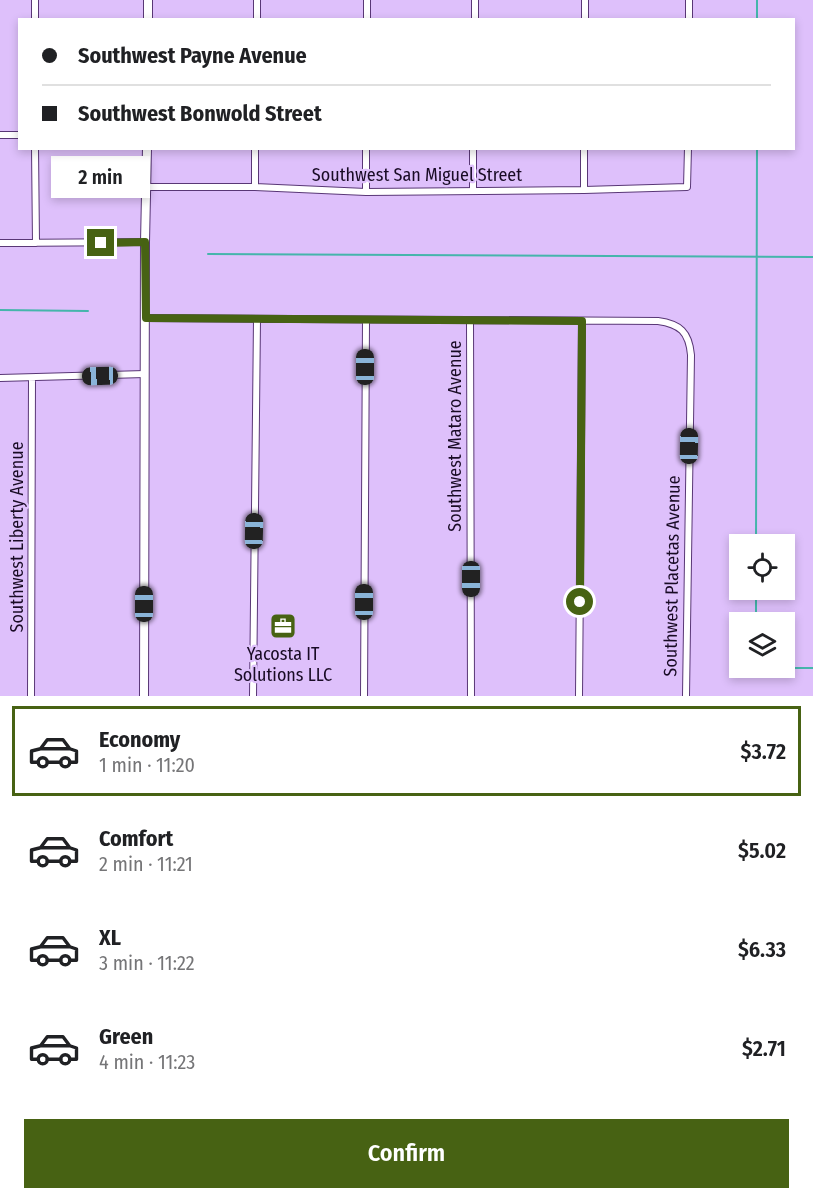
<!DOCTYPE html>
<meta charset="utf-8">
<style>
:root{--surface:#fff;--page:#f6f6f6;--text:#202124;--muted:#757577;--line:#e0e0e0;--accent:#476213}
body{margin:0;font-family:"Fira Sans Condensed",sans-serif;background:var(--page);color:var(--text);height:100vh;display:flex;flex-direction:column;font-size:22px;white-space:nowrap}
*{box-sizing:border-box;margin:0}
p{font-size:20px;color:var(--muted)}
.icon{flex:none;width:33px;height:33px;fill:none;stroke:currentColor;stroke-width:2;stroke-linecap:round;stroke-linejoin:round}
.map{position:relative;height:696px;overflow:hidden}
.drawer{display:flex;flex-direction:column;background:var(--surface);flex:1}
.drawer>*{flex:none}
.hud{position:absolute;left:18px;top:18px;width:777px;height:132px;border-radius:0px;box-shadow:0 3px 9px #0003;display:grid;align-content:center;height:132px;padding:0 24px;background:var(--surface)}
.fabs{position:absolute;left:729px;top:534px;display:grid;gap:12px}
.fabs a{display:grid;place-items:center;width:66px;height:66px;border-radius:0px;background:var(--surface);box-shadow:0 3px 9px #0003;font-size:30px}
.end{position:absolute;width:27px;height:27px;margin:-14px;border:8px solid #476213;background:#fff;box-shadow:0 0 0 3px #fff}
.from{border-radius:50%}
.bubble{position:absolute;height:42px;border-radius:0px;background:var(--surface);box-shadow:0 3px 9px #0003;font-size:20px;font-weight:600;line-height:42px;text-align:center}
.car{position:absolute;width:18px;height:36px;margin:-18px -9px;border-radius:8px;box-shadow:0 0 4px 2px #0007;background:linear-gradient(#222 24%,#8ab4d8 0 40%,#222 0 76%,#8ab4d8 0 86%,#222 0)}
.hud b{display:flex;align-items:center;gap:21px;height:57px;font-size:22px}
.hud b+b{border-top:2px solid var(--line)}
.hud i{width:15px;height:15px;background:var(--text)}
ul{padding:10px 0 0;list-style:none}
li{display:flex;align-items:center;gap:18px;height:90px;margin:0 12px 9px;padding:0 12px;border:3px solid transparent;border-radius:0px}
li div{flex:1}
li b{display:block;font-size:22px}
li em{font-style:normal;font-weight:600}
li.on{border-color:var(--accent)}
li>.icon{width:54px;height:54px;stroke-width:1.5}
.action{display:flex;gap:12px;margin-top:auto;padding:12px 24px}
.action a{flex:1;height:69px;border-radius:0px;background:var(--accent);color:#fff;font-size:24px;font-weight:600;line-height:69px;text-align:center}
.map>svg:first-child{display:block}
</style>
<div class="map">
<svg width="813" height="696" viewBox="0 0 813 696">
<rect width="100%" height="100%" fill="#dec0fb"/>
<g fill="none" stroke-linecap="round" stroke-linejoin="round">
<path stroke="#45b5ab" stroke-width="2" d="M757 20V0
M208 254 813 257
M0 310 88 311
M756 544 757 148
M756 622V590
M756 668H813"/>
<defs>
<path id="minor" d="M35 0V20
M257 20V0
M367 20V0
M475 20V0
M585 20V0
M689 20V0
M0 135H20
M35 148 36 243
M147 187H255L366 192 584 190 687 187 688 148
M255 187V148
M473 190V148
M584 190V148
M366 192V148
M0 243 145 242
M146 318 658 321C680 324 689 332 691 355L686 696
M470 321 471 696
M0 378 145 374
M31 696 32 378
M253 696 257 319
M364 696 366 320
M579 696 582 321"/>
<path id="tertiary" d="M148 20V0
M144 696 145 242 147 148"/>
</defs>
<use href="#minor" stroke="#593776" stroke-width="8"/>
<use href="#tertiary" stroke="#593776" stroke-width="10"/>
<use href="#minor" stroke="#fff" stroke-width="6"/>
<use href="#tertiary" stroke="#fff" stroke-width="8"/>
</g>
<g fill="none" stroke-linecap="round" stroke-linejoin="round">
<path stroke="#476213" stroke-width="8" d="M101 243 145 242 146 318 582 321 580 602"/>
</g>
<defs>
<symbol id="office-square" viewBox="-11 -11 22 22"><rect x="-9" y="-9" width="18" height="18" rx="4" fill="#476213" stroke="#dec0fb"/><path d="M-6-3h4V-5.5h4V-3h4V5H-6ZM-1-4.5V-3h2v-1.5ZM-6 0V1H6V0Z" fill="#fff"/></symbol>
</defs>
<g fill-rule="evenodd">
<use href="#office-square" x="268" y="611" width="30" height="30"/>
</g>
<g text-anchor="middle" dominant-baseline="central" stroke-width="4.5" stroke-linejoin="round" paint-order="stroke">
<g font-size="18" fill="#190b25" stroke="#dec0fb">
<text x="417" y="175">Southwest San Miguel Street</text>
<text transform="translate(455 436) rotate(-90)">Southwest Mataro Avenue</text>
<text transform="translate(17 537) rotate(-90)">Southwest Liberty Avenue</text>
<text transform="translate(672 576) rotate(-89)">Southwest Placetas Avenue</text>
</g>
<g font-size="18" fill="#190b25" stroke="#dec0fb">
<text x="283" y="654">Yacosta IT<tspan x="283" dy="21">Solutions LLC</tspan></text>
</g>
</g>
</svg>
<div class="fabs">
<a><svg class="icon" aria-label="locate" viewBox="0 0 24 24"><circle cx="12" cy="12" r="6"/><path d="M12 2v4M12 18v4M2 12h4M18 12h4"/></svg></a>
<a><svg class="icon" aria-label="layers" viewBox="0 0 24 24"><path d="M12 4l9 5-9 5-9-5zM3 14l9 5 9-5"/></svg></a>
</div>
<i class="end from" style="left:580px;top:602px"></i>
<i class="end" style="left:101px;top:243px"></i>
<div class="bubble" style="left:51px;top:156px;width:99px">2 min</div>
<i class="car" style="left:365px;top:367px;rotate:0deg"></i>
<i class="car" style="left:100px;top:376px;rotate:268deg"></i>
<i class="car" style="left:689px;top:446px;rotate:1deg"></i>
<i class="car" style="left:254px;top:531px;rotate:1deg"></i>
<i class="car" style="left:471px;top:579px;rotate:180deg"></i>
<i class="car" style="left:364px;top:602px;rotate:0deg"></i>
<i class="car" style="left:144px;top:604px;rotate:0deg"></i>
<div class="hud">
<b><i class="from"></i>Southwest Payne Avenue</b>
<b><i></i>Southwest Bonwold Street</b>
</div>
</div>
<section class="drawer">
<ul>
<li class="on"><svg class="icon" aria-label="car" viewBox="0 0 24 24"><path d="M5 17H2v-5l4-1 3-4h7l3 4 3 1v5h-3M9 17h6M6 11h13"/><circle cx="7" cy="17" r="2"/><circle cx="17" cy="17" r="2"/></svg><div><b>Economy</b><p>1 min · 11:20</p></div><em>$3.72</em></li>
<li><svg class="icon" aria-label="car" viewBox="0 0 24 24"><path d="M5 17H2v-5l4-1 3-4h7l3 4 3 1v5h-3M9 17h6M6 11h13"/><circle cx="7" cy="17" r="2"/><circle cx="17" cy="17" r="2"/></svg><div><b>Comfort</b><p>2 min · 11:21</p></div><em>$5.02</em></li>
<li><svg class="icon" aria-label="car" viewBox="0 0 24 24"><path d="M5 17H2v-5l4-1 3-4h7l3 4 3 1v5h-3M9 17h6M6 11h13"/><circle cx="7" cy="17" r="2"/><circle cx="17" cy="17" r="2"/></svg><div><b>XL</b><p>3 min · 11:22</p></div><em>$6.33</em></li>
<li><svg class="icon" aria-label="car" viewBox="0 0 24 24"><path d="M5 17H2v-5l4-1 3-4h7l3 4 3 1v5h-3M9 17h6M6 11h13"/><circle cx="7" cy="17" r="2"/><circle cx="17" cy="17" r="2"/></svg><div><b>Green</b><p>4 min · 11:23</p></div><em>$2.71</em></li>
</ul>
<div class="action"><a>Confirm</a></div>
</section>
